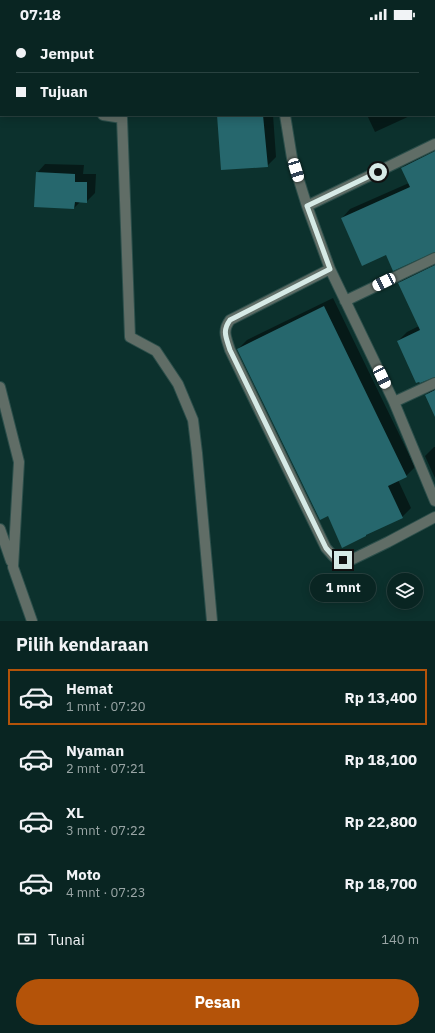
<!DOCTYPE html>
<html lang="id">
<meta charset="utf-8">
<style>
:root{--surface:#092522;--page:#17312f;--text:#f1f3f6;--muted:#99a5a5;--line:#294240;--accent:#b45309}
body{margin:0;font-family:"IBM Plex Sans",sans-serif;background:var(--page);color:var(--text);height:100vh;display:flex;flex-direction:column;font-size:15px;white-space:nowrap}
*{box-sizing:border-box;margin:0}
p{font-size:13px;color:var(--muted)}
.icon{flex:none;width:22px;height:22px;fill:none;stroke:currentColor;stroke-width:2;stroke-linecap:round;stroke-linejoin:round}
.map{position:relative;height:593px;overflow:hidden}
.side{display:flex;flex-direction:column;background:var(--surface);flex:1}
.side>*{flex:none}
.guide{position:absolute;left:0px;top:0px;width:435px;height:88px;box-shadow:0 2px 10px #0003,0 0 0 1px var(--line);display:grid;align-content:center;height:88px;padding:0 16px;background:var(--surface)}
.fabs{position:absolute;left:387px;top:545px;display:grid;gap:8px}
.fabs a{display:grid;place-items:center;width:36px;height:36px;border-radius:50%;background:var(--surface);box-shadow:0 2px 10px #0003,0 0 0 1px var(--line);font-size:20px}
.end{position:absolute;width:18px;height:18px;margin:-9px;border:5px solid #d6eae6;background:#111;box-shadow:0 0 0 2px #111}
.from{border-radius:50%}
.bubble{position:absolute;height:28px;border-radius:14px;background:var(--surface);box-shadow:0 2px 10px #0003,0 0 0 1px var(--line);font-size:13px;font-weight:700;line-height:28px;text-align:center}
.car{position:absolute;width:12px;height:24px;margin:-12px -6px;border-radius:5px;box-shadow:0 0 3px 1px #0007;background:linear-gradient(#fff 24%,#345 0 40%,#fff 0 76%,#345 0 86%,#fff 0)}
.guide b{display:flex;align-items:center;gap:14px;height:38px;font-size:15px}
.guide b+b{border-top:1px solid var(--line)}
.guide i{width:10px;height:10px;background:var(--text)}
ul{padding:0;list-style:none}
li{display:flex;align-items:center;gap:12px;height:56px;margin:0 8px 6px;padding:0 8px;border:2px solid transparent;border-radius:0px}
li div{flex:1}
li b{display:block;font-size:15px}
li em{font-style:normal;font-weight:700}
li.current{border-color:var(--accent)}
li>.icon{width:36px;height:36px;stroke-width:1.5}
h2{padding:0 16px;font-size:18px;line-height:48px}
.pay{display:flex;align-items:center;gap:10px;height:44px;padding:0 16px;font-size:15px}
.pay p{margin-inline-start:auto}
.action{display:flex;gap:8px;margin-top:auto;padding:8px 16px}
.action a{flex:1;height:46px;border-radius:24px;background:var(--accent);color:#fff;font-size:16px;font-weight:700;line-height:46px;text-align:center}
.status{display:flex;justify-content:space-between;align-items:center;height:28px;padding:0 20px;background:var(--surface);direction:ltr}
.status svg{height:11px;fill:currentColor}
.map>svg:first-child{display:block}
</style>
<div class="status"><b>07:18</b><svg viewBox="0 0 49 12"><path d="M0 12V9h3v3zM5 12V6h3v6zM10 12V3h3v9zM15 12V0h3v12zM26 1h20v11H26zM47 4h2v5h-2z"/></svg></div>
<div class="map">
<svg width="435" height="593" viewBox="0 0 435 593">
<rect width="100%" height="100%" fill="#0c312d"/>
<path fill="#0007" d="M0 0H36V1H1V59H0Z
M92 0H148V1H92Z
M210 0H335V1H210Z
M435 21V77H434V22Z
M218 87H273L276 129 267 138Z
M367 87H412L375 104Z
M435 120V223L386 226 342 190 350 181 409 155 402 140 411 131Z
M45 136 84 137 83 146H96L95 165 86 174H80L74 180 37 145Z
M435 233V348L398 313 407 304 419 298 399 255 408 246Z
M333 270 415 439 406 448 398 452 411 480 402 489 369 504 366 507 328 487 238 321 247 312Z
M435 358V386L426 367Z
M434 419H435V450L425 428Z"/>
<path fill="#26676d" d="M217 87H263L268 139 221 142Z
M435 123V224L393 243 386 227 362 238 341 190 410 159 401 140Z
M36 144 75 146V154H87V175L75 174 74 181 34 179Z
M435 237V349L420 355 419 354 416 355 397 313 420 302 398 255Z
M324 278 407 449 388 458 403 490 366 507V508L342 520 328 488 320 492 237 321Z
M435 362V389L425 367Z"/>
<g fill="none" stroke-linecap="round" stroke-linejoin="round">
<defs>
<path id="minor" d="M275 0V1
M0 74H1
M103 87 122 90 130 309 156 323 178 356 193 392 197 425 212 593
M285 87 292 130 307 178
M435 116 307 178 330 241 394 374 435 473
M330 241 230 292C222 303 226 309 230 322L326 520 334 529 343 532 353 531 388 514 435 489
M345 273 435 230
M0 359 19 434 13 539 32 593
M394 374 435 355
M0 501 11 533"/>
</defs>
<use href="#minor" stroke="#2c4f4b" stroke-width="12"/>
<use href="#minor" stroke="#606d66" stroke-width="10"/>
</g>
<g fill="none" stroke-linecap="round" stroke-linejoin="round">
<path stroke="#d6eae6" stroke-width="5" d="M343 532 334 529 326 520 230 322C226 309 222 303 230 292L330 241 307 178 378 144"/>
</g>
</svg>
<div class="fabs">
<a><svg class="icon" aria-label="layers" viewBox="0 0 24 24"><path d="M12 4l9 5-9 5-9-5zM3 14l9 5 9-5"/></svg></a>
</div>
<i class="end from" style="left:378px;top:144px"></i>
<i class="end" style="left:343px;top:532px"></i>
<div class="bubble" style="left:310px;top:546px;width:66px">1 mnt</div>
<i class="car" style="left:296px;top:142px;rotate:163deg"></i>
<i class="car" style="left:384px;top:254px;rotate:244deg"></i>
<i class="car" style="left:382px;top:349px;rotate:154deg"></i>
<div class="guide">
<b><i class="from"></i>Jemput</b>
<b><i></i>Tujuan</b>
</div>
</div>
<section class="side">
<h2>Pilih kendaraan</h2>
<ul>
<li class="current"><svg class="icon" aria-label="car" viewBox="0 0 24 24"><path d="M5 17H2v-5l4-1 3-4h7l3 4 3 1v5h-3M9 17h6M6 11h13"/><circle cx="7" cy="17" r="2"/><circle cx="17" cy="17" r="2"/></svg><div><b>Hemat</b><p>1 mnt · 07:20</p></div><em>Rp 13,400</em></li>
<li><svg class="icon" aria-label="car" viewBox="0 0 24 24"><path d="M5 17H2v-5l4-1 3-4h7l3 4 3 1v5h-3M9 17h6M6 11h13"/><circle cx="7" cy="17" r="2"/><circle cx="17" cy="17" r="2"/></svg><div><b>Nyaman</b><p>2 mnt · 07:21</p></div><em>Rp 18,100</em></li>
<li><svg class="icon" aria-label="car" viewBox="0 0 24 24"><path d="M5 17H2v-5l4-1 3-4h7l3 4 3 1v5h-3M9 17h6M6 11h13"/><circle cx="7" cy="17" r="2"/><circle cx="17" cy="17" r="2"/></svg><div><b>XL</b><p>3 mnt · 07:22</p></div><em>Rp 22,800</em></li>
<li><svg class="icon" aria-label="car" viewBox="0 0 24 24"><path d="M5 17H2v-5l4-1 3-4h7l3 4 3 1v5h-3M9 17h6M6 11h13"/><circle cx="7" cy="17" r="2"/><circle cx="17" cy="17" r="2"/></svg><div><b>Moto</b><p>4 mnt · 07:23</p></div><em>Rp 18,700</em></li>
</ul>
<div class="pay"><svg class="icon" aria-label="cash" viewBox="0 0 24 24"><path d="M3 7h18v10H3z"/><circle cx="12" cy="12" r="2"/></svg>Tunai<p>140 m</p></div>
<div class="action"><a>Pesan</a></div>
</section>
